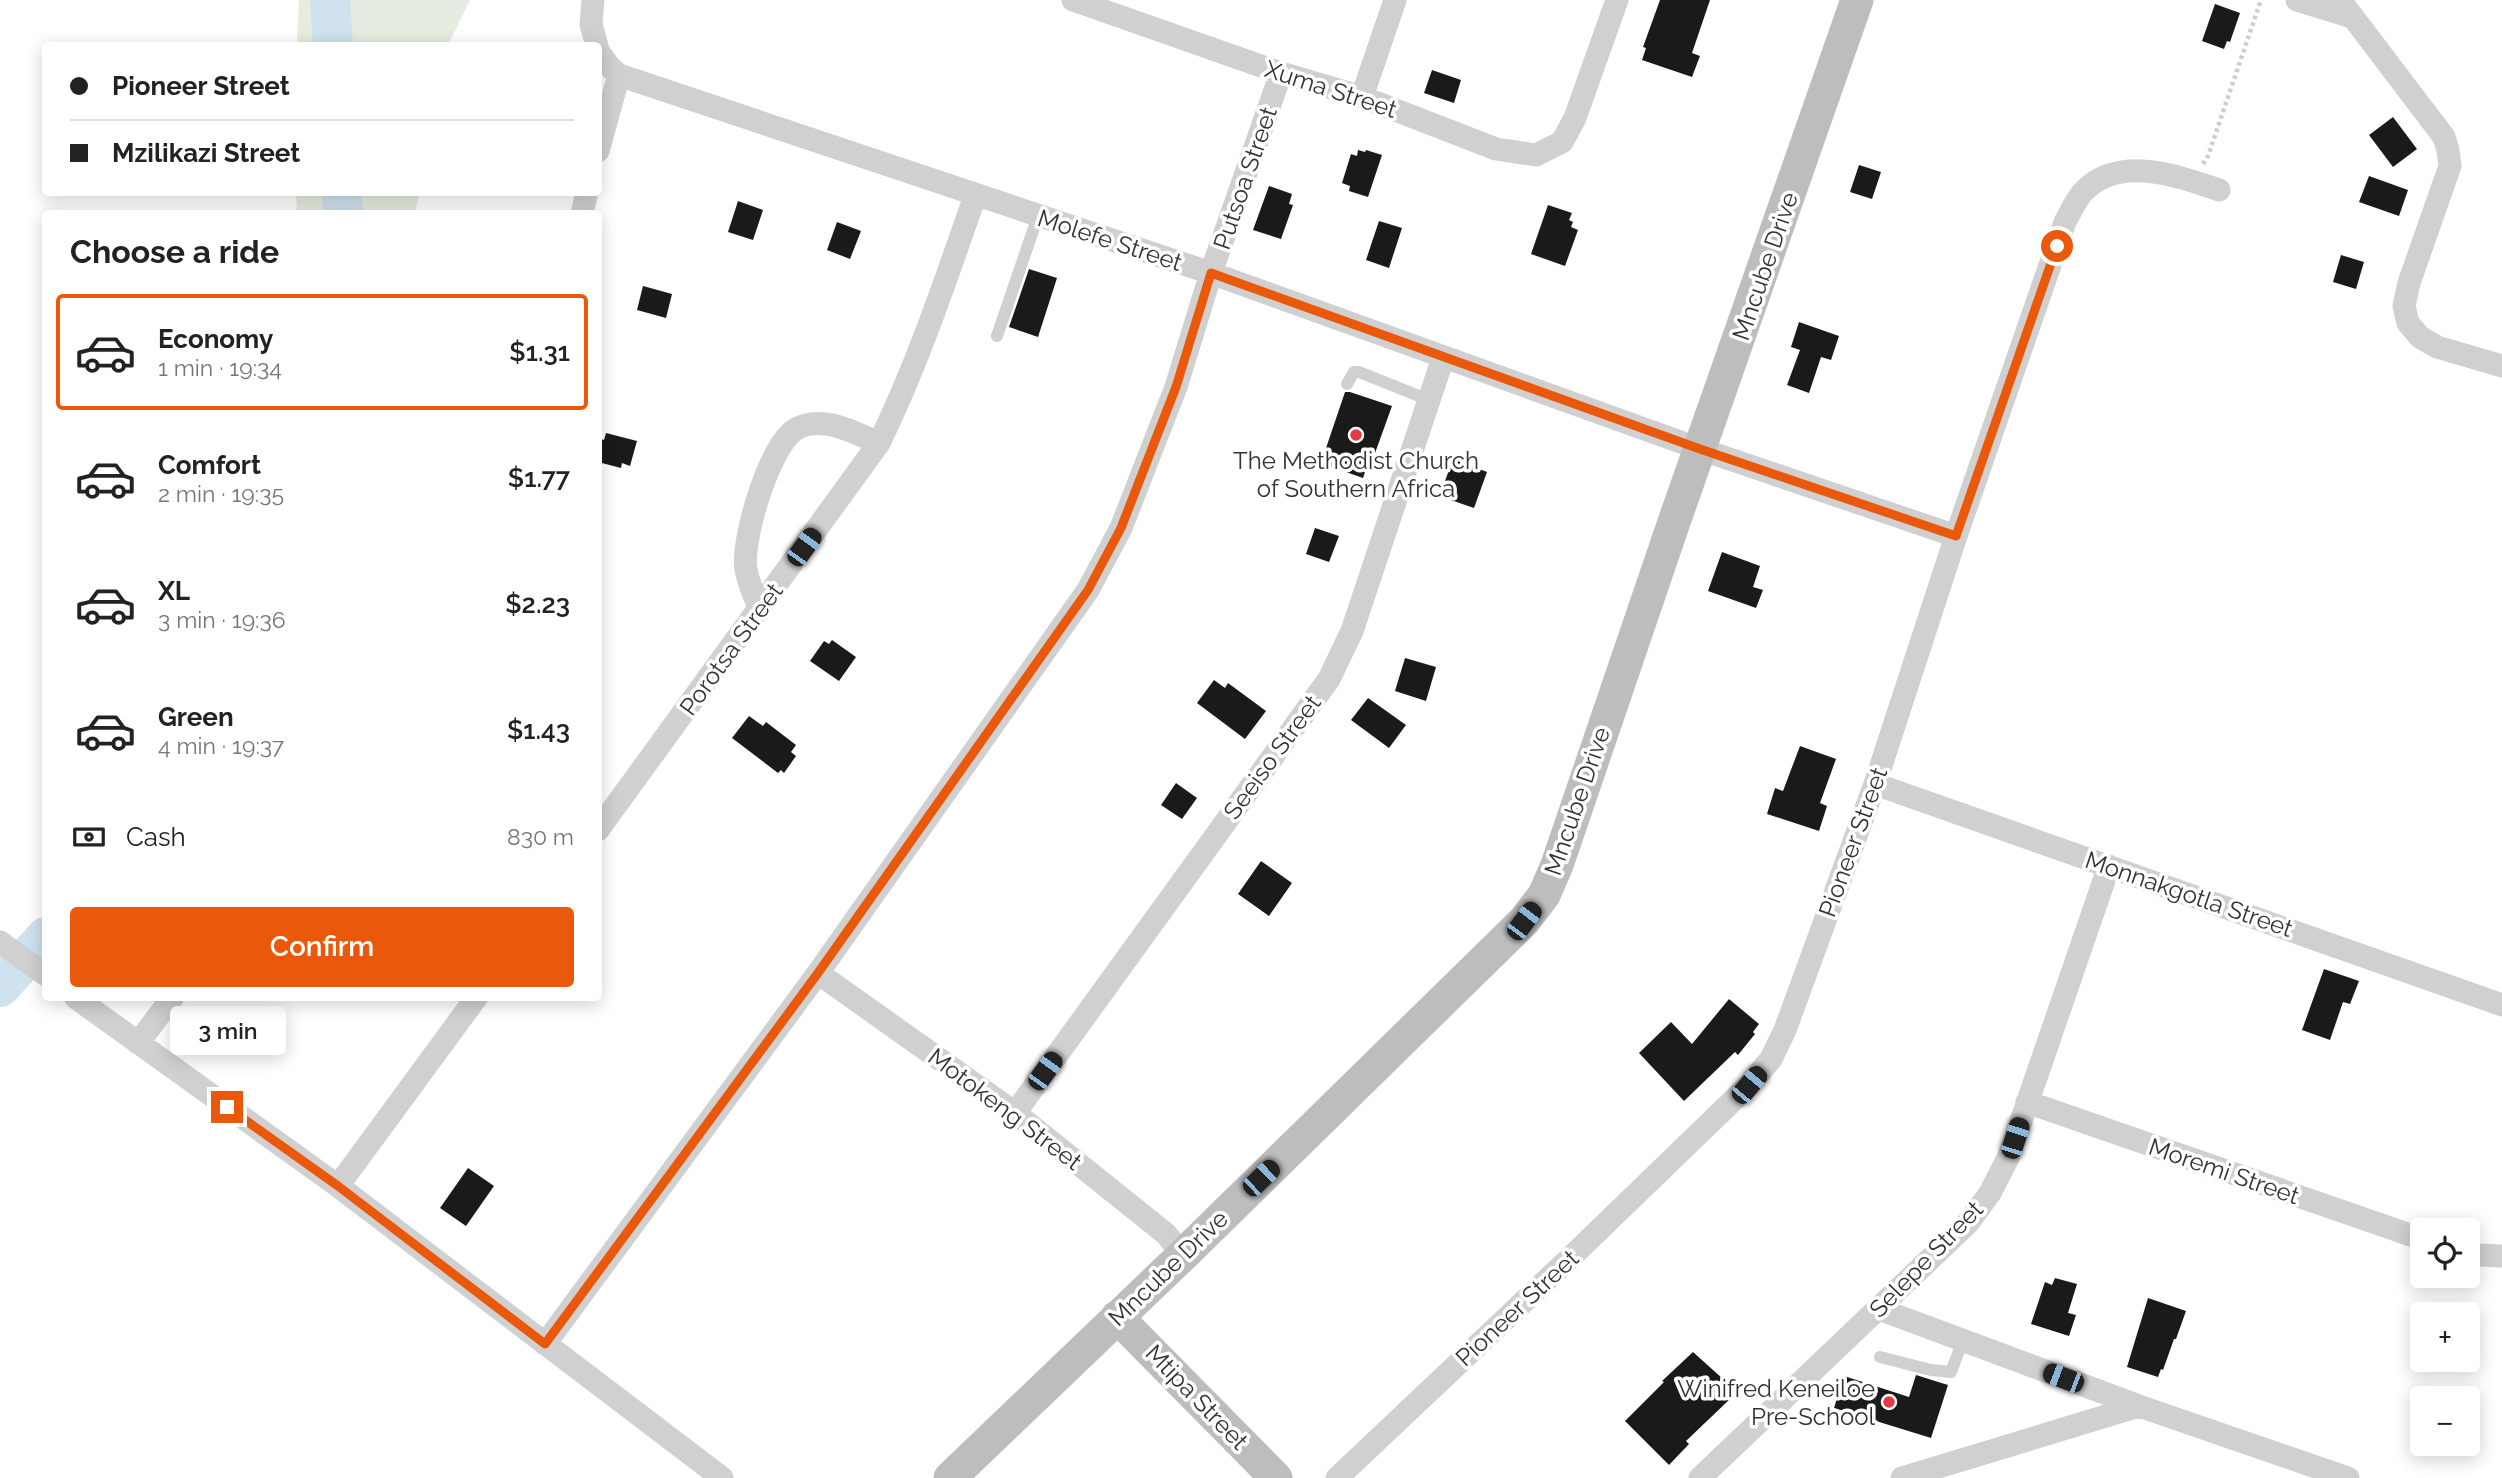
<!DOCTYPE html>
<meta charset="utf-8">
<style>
:root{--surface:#fff;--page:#f2f2f2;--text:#222;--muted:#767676;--line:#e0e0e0;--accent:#ea580c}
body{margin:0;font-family:Raleway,sans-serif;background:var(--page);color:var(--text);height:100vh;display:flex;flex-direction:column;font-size:26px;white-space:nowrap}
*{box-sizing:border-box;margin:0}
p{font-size:23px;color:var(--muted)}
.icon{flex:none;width:38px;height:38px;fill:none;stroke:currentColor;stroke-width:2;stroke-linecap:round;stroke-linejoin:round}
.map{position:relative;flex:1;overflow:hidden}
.sheet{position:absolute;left:42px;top:210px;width:560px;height:791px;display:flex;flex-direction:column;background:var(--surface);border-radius:7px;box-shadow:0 4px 18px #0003}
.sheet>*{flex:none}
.hud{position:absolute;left:42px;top:42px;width:560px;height:154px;border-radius:7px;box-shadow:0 4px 18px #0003;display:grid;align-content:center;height:154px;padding:0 28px;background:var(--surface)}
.buttons{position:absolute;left:2410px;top:1218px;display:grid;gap:14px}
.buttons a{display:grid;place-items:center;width:70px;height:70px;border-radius:7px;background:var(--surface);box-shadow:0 4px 18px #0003;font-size:35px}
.end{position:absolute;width:32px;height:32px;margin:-16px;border:9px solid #ea580c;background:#fff;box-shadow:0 0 0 4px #fff}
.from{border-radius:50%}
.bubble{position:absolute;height:49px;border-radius:7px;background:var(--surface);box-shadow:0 4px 18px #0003;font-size:23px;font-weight:600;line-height:49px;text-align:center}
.car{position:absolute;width:21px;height:42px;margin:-21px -10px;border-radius:9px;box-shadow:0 0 5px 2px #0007;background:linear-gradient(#222 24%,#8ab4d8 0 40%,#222 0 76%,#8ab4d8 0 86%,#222 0)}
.hud b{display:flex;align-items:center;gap:24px;height:66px;font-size:26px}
.hud b+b{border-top:2px solid var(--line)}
.hud i{width:18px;height:18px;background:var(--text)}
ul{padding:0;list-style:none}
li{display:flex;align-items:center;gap:21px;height:116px;margin:0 14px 10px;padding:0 14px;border:4px solid transparent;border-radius:7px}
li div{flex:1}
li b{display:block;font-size:26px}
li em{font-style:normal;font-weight:600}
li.on{border-color:var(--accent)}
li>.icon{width:63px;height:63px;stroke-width:1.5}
h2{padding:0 28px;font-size:32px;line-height:84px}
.pay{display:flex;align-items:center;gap:18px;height:77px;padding:0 28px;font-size:26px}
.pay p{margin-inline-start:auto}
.primary-button{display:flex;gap:14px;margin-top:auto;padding:14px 28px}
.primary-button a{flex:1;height:80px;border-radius:7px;background:var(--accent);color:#fff;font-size:28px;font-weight:600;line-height:80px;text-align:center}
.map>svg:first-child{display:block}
</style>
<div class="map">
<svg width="2502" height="1478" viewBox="0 0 2502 1478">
<rect width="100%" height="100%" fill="#fff"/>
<path fill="#e6ecdf" d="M299 0H470L448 45H297Z
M296 193V192L419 193 415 214 297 213Z"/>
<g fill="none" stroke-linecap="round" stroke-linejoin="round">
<path stroke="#cfe2ee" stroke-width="40" d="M330 0 333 46
M342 192 343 214
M0 987 46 937"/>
</g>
<path fill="#1a1a1a" d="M1660 0H1710L1692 53 1700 56 1692 77 1642 60 1646 48 1643 47Z
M2215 4 2240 13 2230 42 2227 41 2224 49 2202 41Z
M1432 70 1461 80 1454 103 1424 93Z
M2393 117 2417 149 2393 167 2369 135Z
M1358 150 1365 152 1366 150 1382 155 1368 197 1349 191 1350 186 1342 183 1351 154 1357 156Z
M1859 165 1881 172 1872 199 1850 192Z
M2369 176 2408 190 2399 216 2359 202Z
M1269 186 1292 194 1289 204 1293 205 1281 239 1253 230Z
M738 201 763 210 753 240 728 232Z
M1548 205 1572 213 1569 220 1573 222 1571 227 1578 230 1565 266 1531 254Z
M1379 221 1402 228 1389 268 1366 260Z
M837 222 861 231 850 259 827 250Z
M2341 255 2364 262 2356 289 2333 282Z
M1029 269 1057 278 1038 337 1009 327Z
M643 286 672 294 666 318 637 310Z
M1799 322 1839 336 1831 360 1821 357 1809 393 1787 385 1800 350 1791 347Z
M1345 392H1350L1392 406 1370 467 1367 466 1363 478 1323 464 1328 452 1325 451Z
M606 433 637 441 630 466 622 463 621 468 598 462V438L604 440Z
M1453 459 1487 472 1474 508 1445 498 1450 483 1445 481Z
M1315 528 1339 536 1329 562 1306 554Z
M1722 552 1760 566 1753 587 1763 590 1756 608 1708 591Z
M832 640 856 657 839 681 810 661 824 641 829 644Z
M1405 658 1436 667 1426 701 1395 691Z
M1214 680 1225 688 1228 683 1266 711 1245 739 1197 703Z
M1368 698 1406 725 1389 748 1351 720Z
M749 716 763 726 766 722 796 745 791 752 796 756 784 773 781 770 778 773 732 738Z
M1800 746 1836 759 1820 803 1827 806 1819 831 1767 814 1775 788 1783 791Z
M1176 783 1197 798 1182 819 1161 805Z
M1261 861 1292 883 1269 916 1238 894Z
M2324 969 2359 981 2350 1004 2343 1002 2330 1040 2302 1030Z
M1729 999 1759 1024 1753 1032 1755 1034 1738 1055 1735 1052 1684 1101 1639 1053 1671 1022 1692 1044Z
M468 1168 494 1186 466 1226 440 1208Z
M2055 1278 2077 1284 2068 1313 2076 1315 2069 1336 2031 1324 2045 1282 2052 1285Z
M2148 1298 2186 1311 2176 1339H2174L2163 1370 2161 1369 2158 1377 2127 1367Z
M1693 1352 1733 1388 1726 1394 1730 1399 1686 1441 1689 1444 1669 1465 1625 1421 1664 1382 1662 1381Z
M1916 1375 1948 1385 1931 1438 1834 1408 1844 1376 1909 1397Z"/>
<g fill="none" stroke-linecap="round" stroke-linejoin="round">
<path stroke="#cdcdcd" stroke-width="4.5" stroke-dasharray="3.5 3.5" stroke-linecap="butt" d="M2203 164 2208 156 2261 0"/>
<path stroke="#d0d0d0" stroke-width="12" d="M997 336 1038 216
M1347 384 1354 372H1359L1429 400
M1880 1357 1931 1370 1951 1372 1963 1340"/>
<path stroke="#d0d0d0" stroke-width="23" d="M593 0 591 24 597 46
M1073 0 1281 73 1362 97 1496 149 1536 155 1562 142 1575 118 1617 0
M2297 0 2352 17
M2340 0 2444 137 2448 150 2450 166 2409 283 2404 306 2408 323 2420 337 2437 347 2502 366
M598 51 609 66 619 75 1211 273 1700 449 1956 536
M1362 97 1395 0
M598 151 619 75
M582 214 587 192
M760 610C755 597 748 583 746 569 741 541 770 441 798 428 824 415 855 433 879 443
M1875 784 2502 1005
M598 830 879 443C918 363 946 279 975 196
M0 942 46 975
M818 973 1015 1113 1166 1234 1183 1255
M76 998 338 1186 722 1478
M138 1043 172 998
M2027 1102 2422 1239
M1015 1113 1329 679 1352 631 1443 358
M338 1186 476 998
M2468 1252 2479 1255 2502 1256
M1879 1309 2139 1406 2348 1478
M545 1344 818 973 1088 590 1121 528 1176 387 1211 273 1281 73
M1337 1478 1569 1259 1749 1085 1771 1059 1785 1030 1875 784 1956 536 2065 222C2071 212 2076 198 2085 190 2121 155 2178 176 2219 190
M1700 1478 1968 1223 1990 1193 2009 1156 2109 866
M1902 1478 2139 1406"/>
<path stroke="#bdbdbd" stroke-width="33" d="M1117 1317 1276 1478
M950 1478 1183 1255 1524 921 1544 895 1557 865 1674 522 1857 0"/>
</g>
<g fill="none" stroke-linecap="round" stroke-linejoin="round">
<path stroke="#ea580c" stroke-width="9" d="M227 1107 338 1186 545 1344 818 973 1088 590 1121 528 1176 387 1211 273 1700 449 1956 536 2057 246"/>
</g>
<g fill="#e63946" stroke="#fff" stroke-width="2.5">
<circle cx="1356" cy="435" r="7"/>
<circle cx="1889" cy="1402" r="7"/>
</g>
<g text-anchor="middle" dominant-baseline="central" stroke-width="7" stroke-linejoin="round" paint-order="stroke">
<g font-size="24" fill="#333" stroke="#fff">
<text transform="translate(1331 89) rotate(18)">Xuma Street</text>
<text transform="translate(1245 178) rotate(-71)">Putsoa Street</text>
<text transform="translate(1110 240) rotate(18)">Molefe Street</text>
<text transform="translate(1765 266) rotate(-71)">Mncube Drive</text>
<text transform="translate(731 649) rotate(-54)">Porotsa Street</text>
<text transform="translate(1272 757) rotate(-54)">Seeiso Street</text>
<text transform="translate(1577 801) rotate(-71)">Mncube Drive</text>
<text transform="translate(1853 842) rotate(-70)">Pioneer Street</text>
<text transform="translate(2189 894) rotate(19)">Monnakgotla Street</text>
<text transform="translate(1005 1109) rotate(37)">Motokeng Street</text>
<text transform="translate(2224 1171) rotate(19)">Moremi Street</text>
<text transform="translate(1926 1259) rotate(-46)">Selepe Street</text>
<text transform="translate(1168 1268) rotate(-44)">Mncube Drive</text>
<text transform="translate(1517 1308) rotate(-43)">Pioneer Street</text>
<text transform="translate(1197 1397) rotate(46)">Mtipa Street</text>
</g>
<g font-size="24" fill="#333" stroke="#fff">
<text x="1356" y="460">The Methodist Church<tspan x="1356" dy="28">of Southern Africa</tspan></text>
<text x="1875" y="1388" text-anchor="end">Winifred Keneiloe<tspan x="1875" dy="28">Pre-School</tspan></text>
</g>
</g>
</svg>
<div class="buttons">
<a><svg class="icon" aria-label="locate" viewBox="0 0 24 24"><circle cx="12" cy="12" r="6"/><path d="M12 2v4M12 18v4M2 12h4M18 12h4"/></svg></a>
<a>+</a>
<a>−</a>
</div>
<i class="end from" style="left:2057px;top:246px"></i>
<i class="end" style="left:227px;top:1107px"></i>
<div class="bubble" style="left:170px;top:1006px;width:116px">3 min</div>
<i class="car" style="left:804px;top:547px;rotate:36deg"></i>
<i class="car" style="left:1524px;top:921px;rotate:37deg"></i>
<i class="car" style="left:1045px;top:1071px;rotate:36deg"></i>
<i class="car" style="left:1749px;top:1085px;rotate:40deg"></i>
<i class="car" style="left:2015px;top:1138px;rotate:18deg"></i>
<i class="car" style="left:1261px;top:1178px;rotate:46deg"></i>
<i class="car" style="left:2063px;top:1378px;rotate:291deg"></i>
<div class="hud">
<b><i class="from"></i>Pioneer Street</b>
<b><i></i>Mzilikazi Street</b>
</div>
<section class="sheet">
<h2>Choose a ride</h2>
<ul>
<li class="on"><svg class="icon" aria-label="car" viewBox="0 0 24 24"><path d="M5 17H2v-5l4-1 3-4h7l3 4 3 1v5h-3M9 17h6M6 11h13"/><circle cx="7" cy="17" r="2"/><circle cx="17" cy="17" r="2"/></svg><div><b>Economy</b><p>1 min · 19:34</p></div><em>$1.31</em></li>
<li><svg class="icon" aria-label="car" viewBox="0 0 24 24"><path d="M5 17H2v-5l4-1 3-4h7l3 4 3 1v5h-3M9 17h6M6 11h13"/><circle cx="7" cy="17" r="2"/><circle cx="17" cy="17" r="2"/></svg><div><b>Comfort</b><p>2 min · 19:35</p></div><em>$1.77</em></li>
<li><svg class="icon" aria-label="car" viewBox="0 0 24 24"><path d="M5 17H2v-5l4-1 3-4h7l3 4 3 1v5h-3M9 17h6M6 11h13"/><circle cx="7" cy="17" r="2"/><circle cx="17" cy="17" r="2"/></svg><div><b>XL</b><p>3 min · 19:36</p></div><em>$2.23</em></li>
<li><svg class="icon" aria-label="car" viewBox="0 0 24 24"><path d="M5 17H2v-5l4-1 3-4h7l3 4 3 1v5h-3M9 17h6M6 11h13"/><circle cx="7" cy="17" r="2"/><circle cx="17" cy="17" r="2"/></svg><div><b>Green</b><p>4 min · 19:37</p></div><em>$1.43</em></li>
</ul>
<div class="pay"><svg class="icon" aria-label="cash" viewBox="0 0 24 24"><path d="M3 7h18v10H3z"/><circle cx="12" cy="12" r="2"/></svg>Cash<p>830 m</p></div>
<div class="primary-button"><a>Confirm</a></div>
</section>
</div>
